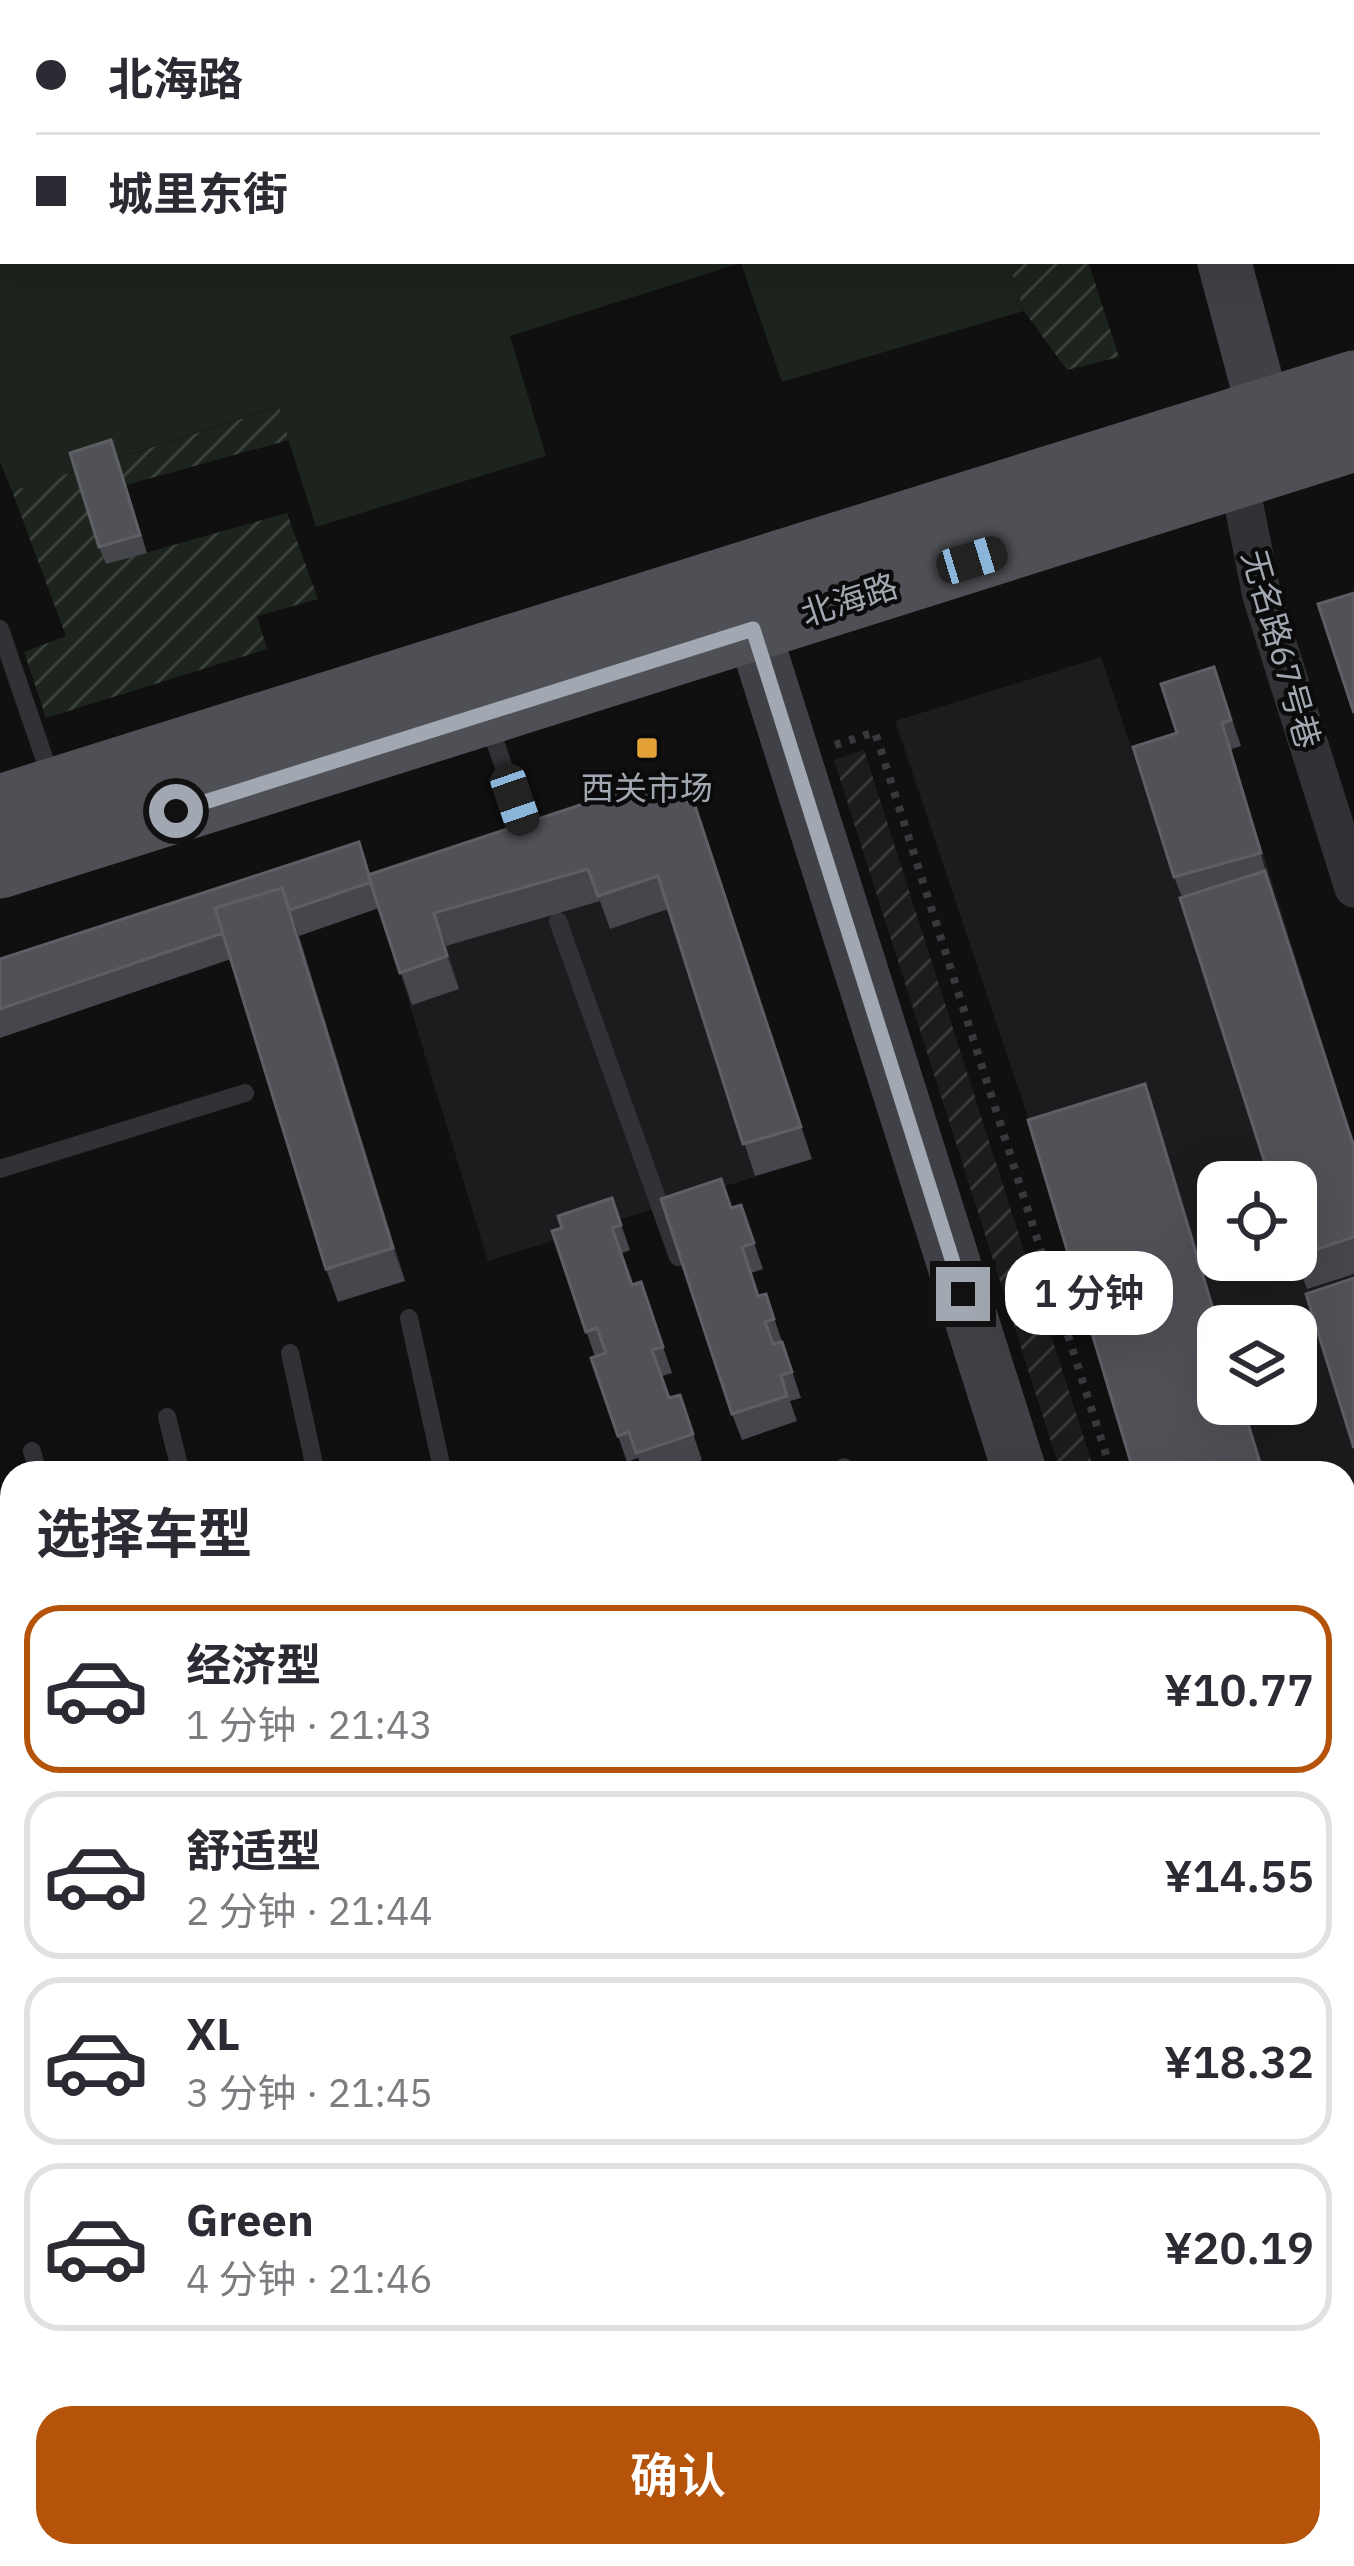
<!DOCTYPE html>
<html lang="zh">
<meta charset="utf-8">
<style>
:root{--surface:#fff;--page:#f7f7f7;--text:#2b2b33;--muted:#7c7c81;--line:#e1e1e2;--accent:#b45309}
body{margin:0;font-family:"IBM Plex Sans","Noto Sans SC",sans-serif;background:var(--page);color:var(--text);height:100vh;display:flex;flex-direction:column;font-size:45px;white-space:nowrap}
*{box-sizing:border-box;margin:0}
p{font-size:39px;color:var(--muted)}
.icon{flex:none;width:66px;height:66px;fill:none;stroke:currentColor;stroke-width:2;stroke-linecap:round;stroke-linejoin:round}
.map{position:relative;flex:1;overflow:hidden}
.sheet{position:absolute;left:0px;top:1461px;width:1356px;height:1107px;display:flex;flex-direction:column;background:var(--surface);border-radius:36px 36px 0 0;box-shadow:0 12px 48px #0002}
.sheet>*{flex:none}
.hud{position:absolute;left:0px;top:0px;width:1356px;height:264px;box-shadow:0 12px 48px #0002;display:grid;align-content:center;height:264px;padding:0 36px;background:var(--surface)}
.controls{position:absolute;left:1197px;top:1161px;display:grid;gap:24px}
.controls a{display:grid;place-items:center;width:120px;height:120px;border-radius:24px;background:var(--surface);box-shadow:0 12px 48px #0002;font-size:60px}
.end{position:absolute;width:54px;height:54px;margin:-27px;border:15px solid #a2a8b1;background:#111;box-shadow:0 0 0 6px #111}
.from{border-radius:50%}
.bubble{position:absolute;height:84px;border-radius:36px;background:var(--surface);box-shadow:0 12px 48px #0002;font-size:39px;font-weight:600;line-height:84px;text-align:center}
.car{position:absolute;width:36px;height:72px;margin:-36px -18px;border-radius:15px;box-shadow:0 0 9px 3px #0007;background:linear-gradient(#222 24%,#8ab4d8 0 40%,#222 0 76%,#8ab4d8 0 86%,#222 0)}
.hud b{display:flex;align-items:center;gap:42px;height:114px;font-size:45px}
.hud b+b{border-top:3px solid var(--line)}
.hud i{width:30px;height:30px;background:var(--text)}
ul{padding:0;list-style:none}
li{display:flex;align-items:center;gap:36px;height:168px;margin:0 24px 18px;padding:0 12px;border:6px solid var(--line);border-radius:36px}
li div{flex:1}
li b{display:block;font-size:45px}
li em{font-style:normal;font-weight:600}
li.on{border-color:var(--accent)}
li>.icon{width:108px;height:108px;stroke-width:1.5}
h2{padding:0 36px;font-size:54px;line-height:144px}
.button{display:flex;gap:24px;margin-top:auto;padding:24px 36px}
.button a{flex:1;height:138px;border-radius:36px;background:var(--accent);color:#fff;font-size:48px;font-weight:600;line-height:138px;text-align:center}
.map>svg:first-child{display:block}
</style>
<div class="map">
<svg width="1354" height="2566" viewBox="0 0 1354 2566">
<defs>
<pattern id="industrial-furrows" width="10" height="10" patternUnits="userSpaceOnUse" patternTransform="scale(3)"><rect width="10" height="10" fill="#1c1c1e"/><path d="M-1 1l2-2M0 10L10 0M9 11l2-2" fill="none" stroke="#3a3a3c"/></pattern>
<pattern id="garden-furrows" width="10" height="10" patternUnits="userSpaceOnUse" patternTransform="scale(3)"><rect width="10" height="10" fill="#1d241d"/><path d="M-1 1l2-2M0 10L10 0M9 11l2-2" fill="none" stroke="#3b413b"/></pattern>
</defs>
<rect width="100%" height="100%" fill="#101011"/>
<path fill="#1c1c1e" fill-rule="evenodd" d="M1101 657 1162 841 1224 693 1241 746 1231 750 1354 1143V2184L1344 2153V1473H1136L1040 1153 895 721ZM1218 1182H1296V1260H1218ZM1218 1326H1296V1404H1218Z
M707 839 812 1159 488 1261 380 908Z"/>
<path fill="url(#industrial-furrows)" d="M864 750 1095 1473H1061L834 760Z
M1344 2253 1354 2284V2395L1344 2364Z"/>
<path fill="#1d241d" d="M0 0H1015L1016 3H3V261H1008L1024 311 782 382 741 263 510 336 546 456 316 527 278 407 12 491 0 462Z"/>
<path fill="url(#garden-furrows)" d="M1008 261H1088L1119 357 1067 370 1024 311Z
M279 407 289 440 126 485 118 458Z
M76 471 106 564 287 513 318 599 257 616 267 649 46 718 24 652 66 636 12 491Z"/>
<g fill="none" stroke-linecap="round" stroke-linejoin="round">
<path stroke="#2d2e31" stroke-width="39" stroke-dasharray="39 20" stroke-linecap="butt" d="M1353 76 1354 75"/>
<path stroke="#37393d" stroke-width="8" stroke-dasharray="6 9" stroke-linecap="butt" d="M835 745 875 732 1112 1473
M1344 2199 1354 2231"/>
<path stroke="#313236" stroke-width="18" d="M0 629 51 778
M489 724 530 844
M558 921 678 1257
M0 1169 245 1093
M409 1318 443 1473
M290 1353 316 1473
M167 1417 181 1473
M32 1451 38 1473
M844 1467 846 1473
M0 1684 12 1731
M343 2556 346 2566
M486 2556 489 2566
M602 2556 606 2566
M733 2556 737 2566
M1022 2556 1025 2566
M1142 2556 1145 2566"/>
<path stroke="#313236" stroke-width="39" d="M1238 476 1262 596 1354 888
M877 2556 881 2566"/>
<path stroke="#404146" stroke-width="54" d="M1158 0 1159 3
M1224 261 1264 410
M753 629 1020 1473
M1344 2482 1354 2512
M1274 2566 1302 2556"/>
<path stroke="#4e5055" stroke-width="63" d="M0 806 1354 382
M0 867 1354 440"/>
</g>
<path fill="#46474c" d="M118 458 147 553 106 564 99 547Z
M1214 667 1241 746 1231 749 1268 879 1354 1143V1274L1307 1289 1296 1259V1182L1174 877 1177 733Z
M695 806 812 1159 755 1176 668 909 610 929 600 901 446 946 459 989 412 1005 379 908 299 936 405 1281 338 1302 326 1269 231 959 0 1038V959L370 875Z
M612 1198 630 1250 622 1253 632 1285 641 1282 672 1373 662 1376 670 1398 680 1395 702 1460 662 1473H644L638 1458 627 1462 591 1358 595 1357 552 1231 562 1228Z
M741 1205 763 1269 751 1273 759 1296 766 1294 801 1398 790 1401 797 1421 742 1440 732 1414 731 1208Z
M0 1810 12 1857V2095L0 2098Z
M1041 2556H1126V2557L1098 2566H1044Z"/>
<path fill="#2c2d30" d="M1222 723 1231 749 1270 879 1261 853Z
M695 806 707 839 812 1159 801 1127Z
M1265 871 1354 1143V1147Z
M282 888 299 936 405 1281 393 1248Z
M434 913 446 946 459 989 447 956Z
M1145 1084 1157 1117 1220 1326H1218Z
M1242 1404H1244L1265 1473H1263Z
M0 1810 12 1857V1867L0 1824Z"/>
<path fill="#505257" stroke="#5d5f65" stroke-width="3" d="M111 440 140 535 99 547 70 453Z
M1354 593V713L1318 604Z
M1214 667 1231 720 1222 723 1261 853 1174 877 1133 747 1177 733 1161 684Z
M653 781 695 806 801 1127 743 1144 658 876 598 896 588 869 434 913 447 956 400 973 368 875Z
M359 842 371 882 290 910 282 888 215 908 223 933 0 1009V959Z
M1265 871 1354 1147V1237L1296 1256V1182H1271L1180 898Z
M282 888 393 1248 326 1269 215 908Z
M1145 1084 1218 1326V1404H1242L1263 1473H1134L1028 1120Z
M721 1179 731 1208 741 1205 754 1243 742 1247 758 1296 766 1294 774 1319 765 1322 773 1344 782 1342 792 1372 781 1375 787 1396 732 1414 661 1199Z
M612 1198 621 1225 612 1228 632 1285 641 1282 663 1347 652 1350 669 1398 680 1395 693 1434 636 1453 629 1432 618 1436 591 1358 606 1353 597 1328 586 1332 552 1231 562 1228 558 1216Z
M1354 1278V1448L1306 1294Z
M1344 1807 1348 1820 1354 1818V2188L1344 2157Z
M0 1824 8 1855 0 1857Z
M0 1881 1 1885 12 1882V2059L0 2062Z
M0 2446H2L12 2483V2556H195L199 2565 234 2556 237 2566H0Z
M920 2556H1000L1003 2566H908L906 2561Z
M1041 2556H1067L1043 2564Z"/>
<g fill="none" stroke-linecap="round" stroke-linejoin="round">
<path stroke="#a2a8b1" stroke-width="15" d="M176 811 753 629 963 1294"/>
</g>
<rect fill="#e3a137" stroke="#0b0b0c" stroke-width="4.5" x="635" y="736" width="24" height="24" rx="6"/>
<g text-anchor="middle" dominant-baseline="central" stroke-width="9" stroke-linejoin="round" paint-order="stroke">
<g font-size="33" fill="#a2a8b1" stroke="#0b0b0c">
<text transform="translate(849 599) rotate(-18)">北海路</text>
<text transform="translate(1282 649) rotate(74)">无名路67号巷</text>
</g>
<g font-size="33" fill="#a2a8b1" stroke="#0b0b0c">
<text x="647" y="787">西关市场</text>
</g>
</g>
</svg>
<div class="controls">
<a><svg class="icon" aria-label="locate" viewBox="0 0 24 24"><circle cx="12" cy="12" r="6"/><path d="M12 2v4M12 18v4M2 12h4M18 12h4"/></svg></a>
<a><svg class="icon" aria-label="layers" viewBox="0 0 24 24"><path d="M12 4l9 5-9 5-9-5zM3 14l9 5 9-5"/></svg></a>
</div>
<i class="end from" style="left:176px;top:811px"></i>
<i class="end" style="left:963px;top:1294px"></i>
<div class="bubble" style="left:1005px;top:1251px;width:168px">1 分钟</div>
<i class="car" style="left:972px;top:560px;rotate:73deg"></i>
<i class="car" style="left:515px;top:800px;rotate:161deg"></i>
<div class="hud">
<b><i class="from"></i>北海路</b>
<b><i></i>城里东街</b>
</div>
<section class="sheet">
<h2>选择车型</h2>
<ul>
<li class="on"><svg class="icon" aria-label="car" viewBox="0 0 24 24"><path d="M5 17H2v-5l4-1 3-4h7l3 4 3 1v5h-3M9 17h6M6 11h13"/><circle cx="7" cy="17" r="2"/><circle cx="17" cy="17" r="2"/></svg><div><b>经济型</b><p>1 分钟 · 21:43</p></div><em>¥10.77</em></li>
<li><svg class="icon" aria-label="car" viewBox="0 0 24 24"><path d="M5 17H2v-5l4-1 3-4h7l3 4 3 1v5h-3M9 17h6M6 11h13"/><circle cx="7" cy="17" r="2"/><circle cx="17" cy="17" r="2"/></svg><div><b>舒适型</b><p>2 分钟 · 21:44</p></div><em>¥14.55</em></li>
<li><svg class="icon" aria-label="car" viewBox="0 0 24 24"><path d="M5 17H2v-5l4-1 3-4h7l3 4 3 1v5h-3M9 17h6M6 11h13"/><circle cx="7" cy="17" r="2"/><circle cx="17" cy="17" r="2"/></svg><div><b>XL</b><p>3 分钟 · 21:45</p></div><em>¥18.32</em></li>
<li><svg class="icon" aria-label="car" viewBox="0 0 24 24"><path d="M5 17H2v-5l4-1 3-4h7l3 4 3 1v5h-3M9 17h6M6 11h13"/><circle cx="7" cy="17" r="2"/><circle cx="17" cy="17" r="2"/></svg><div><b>Green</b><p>4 分钟 · 21:46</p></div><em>¥20.19</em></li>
</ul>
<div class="button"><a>确认</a></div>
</section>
</div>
